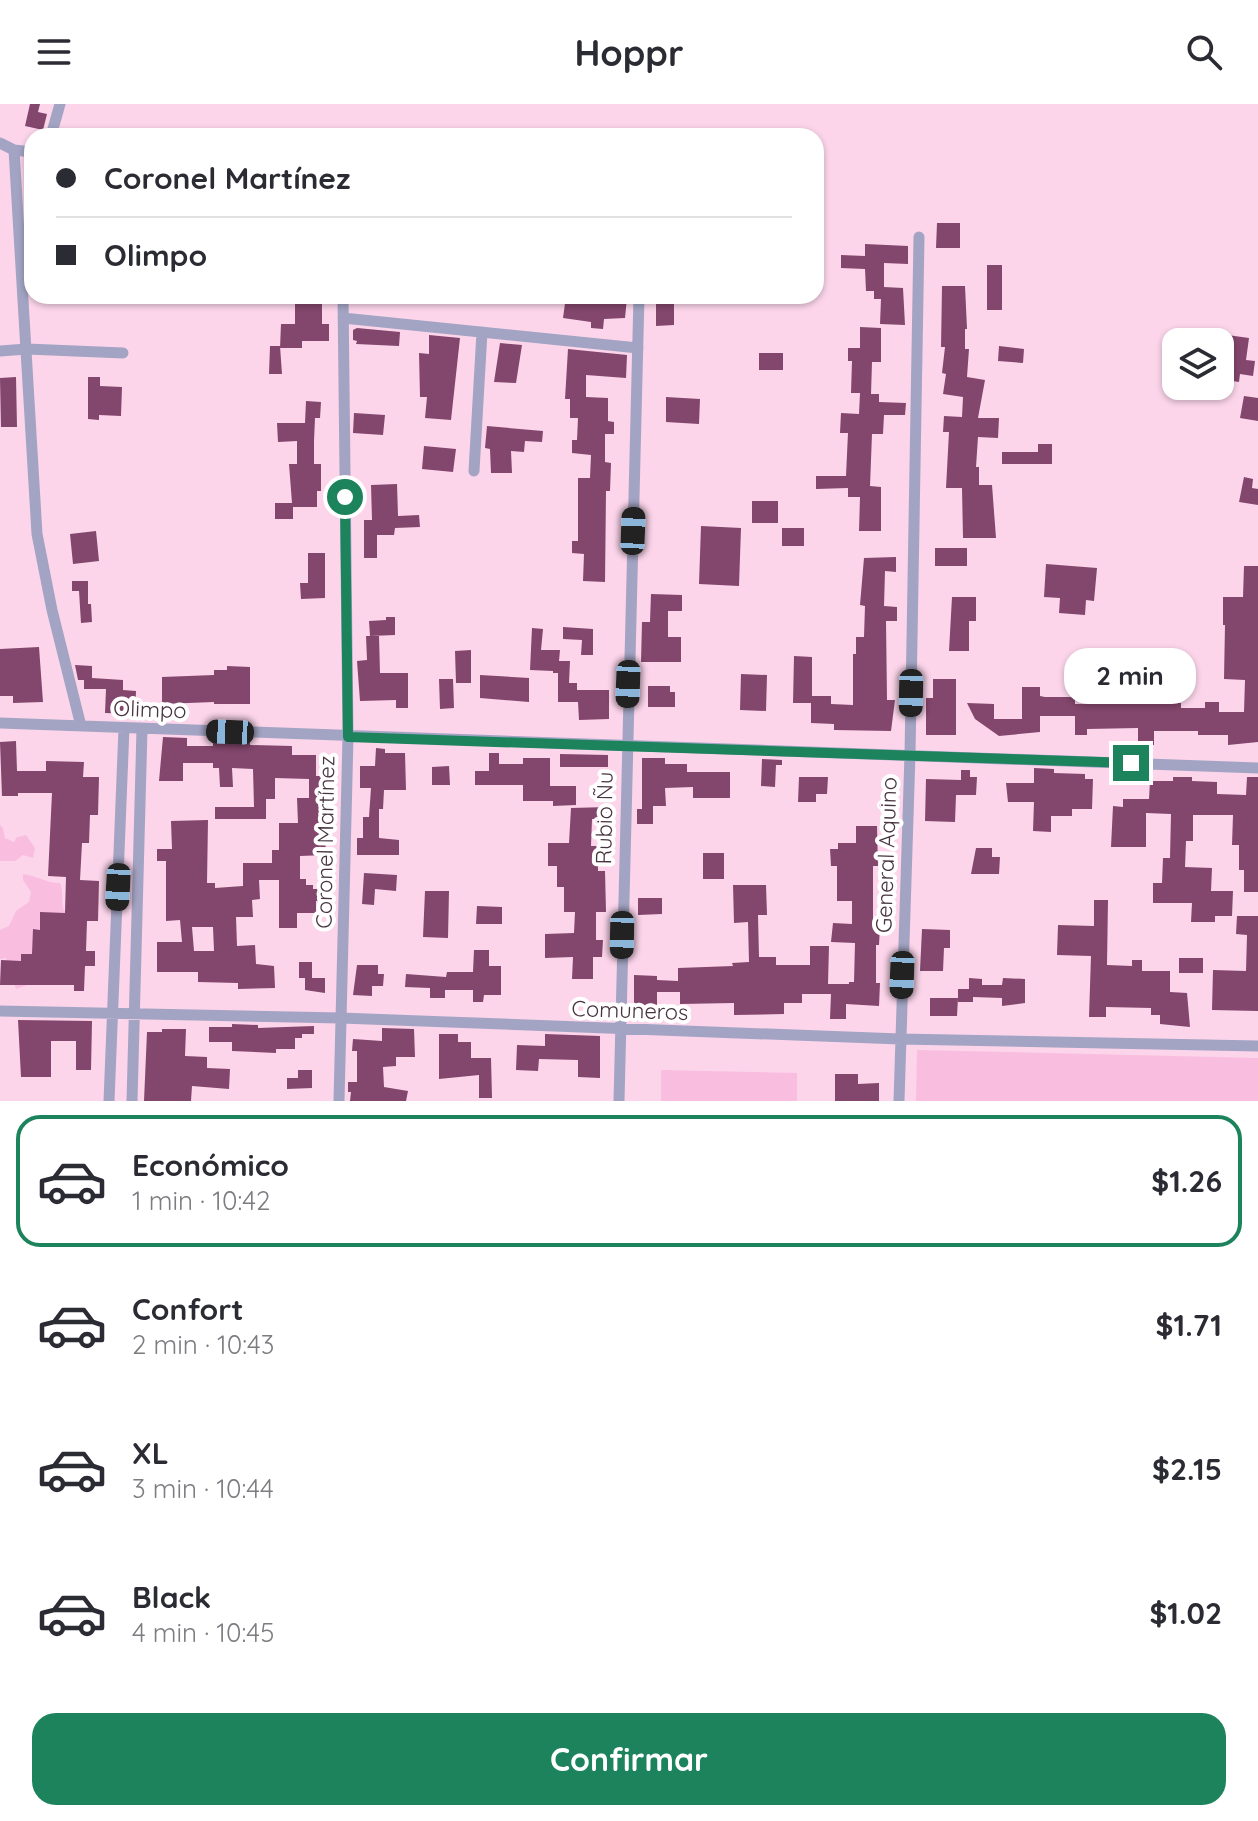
<!DOCTYPE html>
<html lang="es">
<meta charset="utf-8">
<style>
:root{--surface:#fff;--page:#f7f7f7;--text:#2b2b33;--muted:#7c7c81;--line:#e1e1e2;--accent:#1c835d}
body{margin:0;font-family:Quicksand,sans-serif;background:var(--page);color:var(--text);height:100vh;display:flex;flex-direction:column;font-size:30px;white-space:nowrap}
*{box-sizing:border-box;margin:0}
p{font-size:26px;color:var(--muted)}
.icon{flex:none;width:44px;height:44px;fill:none;stroke:currentColor;stroke-width:2;stroke-linecap:round;stroke-linejoin:round}
.map{position:relative;height:997px;overflow:hidden}
.details{display:flex;flex-direction:column;background:var(--surface);flex:1}
.details>*{flex:none}
.guide{position:absolute;left:24px;top:24px;width:800px;height:176px;border-radius:24px;box-shadow:0 2px 6px #0004;display:grid;align-content:center;height:176px;padding:0 32px;background:var(--surface)}
.fabs{position:absolute;left:1162px;top:224px;display:grid;gap:16px}
.fabs a{display:grid;place-items:center;width:72px;height:72px;border-radius:16px;background:var(--surface);box-shadow:0 2px 6px #0004;font-size:40px}
.end{position:absolute;width:36px;height:36px;margin:-18px;border:10px solid #1c835d;background:#fff;box-shadow:0 0 0 4px #fff}
.from{border-radius:50%}
.bubble{position:absolute;height:56px;border-radius:24px;background:var(--surface);box-shadow:0 2px 6px #0004;font-size:26px;font-weight:700;line-height:56px;text-align:center}
.car{position:absolute;width:24px;height:48px;margin:-24px -12px;border-radius:10px;box-shadow:0 0 6px 2px #0007;background:linear-gradient(#222 24%,#8ab4d8 0 40%,#222 0 76%,#8ab4d8 0 86%,#222 0)}
.guide b{display:flex;align-items:center;gap:28px;height:76px;font-size:30px}
.guide b+b{border-top:2px solid var(--line)}
.guide i{width:20px;height:20px;background:var(--text)}
ul{padding:14px 0 0;list-style:none}
li{display:flex;align-items:center;gap:24px;height:132px;margin:0 16px 12px;padding:0 16px;border:4px solid transparent;border-radius:24px}
li div{flex:1}
li b{display:block;font-size:30px}
li em{font-style:normal;font-weight:700}
li.current{border-color:var(--accent)}
li>.icon{width:72px;height:72px;stroke-width:1.5}
.button{display:flex;gap:16px;margin-top:auto;padding:16px 32px}
.button a{flex:1;height:92px;border-radius:24px;background:var(--accent);color:#fff;font-size:32px;font-weight:700;line-height:92px;text-align:center}
header{display:flex;justify-content:space-between;align-items:center;height:104px;padding:0 32px;background:var(--surface);font-size:36px;font-weight:700}
.map>svg:first-child{display:block}
</style>
<header><svg class="icon" aria-label="menu" viewBox="0 0 24 24"><path d="M4 6h16M4 12h16M4 18h16"/></svg>Hoppr<svg class="icon" aria-label="search" viewBox="0 0 24 24"><circle cx="10" cy="10" r="6"/><path d="M15 15l6 6"/></svg></header>
<div class="map">
<svg width="1258" height="997" viewBox="0 0 1258 997">
<rect width="100%" height="100%" fill="#fcd5eb"/>
<path fill="#f9bde0" d="M0 721 3 724 5 734 14 738 17 733 26 731 35 744 33 754 23 751 15 757H0Z
M23 770C38 772 46 779 60 779 65 789 59 800 66 809L30 880 16 885 6 854 0 855V826L9 822 16 807 29 798 31 788 23 776Z
M917 946 1258 954V997H916Z
M661 966 797 969V997H661Z"/>
<path fill="#83466c" fill-rule="evenodd" d="M30 0H40L38 8 47 10 43 26 25 22Z
M937 119H960V144H936Z
M865 140 908 142V160L884 159V183L903 184 905 221 880 220 881 195H874V187H866L865 165 841 164V151L865 152Z
M987 161H1002V206H987Z
M942 182H965L967 225H965V245H969L967 273 985 276 978 314H999L998 334 978 333 976 363H979V381H992L996 434H963L962 384H946L949 328H943L944 312 962 313 963 293 943 290 946 270 942 269 945 243H941Z
M566 192 627 194 625 214 604 215 603 225 591 224V218L563 214Z
M656 194H674V221L656 222Z
M295 200H322V220H329V237H302V244H280L281 220H295Z
M860 223 881 224V258H872L871 290H879V298L906 299 905 311H884L883 330H872L870 382 881 383V427H859L860 393H848V384L816 385V372H846L848 329H840L841 309 859 310 860 289H851L852 257H848V244H860Z
M357 224 400 228 399 242 356 240 357 237 353 236V226Z
M1220 230 1249 234 1246 256 1255 257 1253 272 1240 270 1239 278 1220 275 1225 243H1220Z
M429 231 460 234 451 316 425 314 427 293H420L419 249 429 250Z
M500 239 522 241 516 279 494 278Z
M270 242H280L282 270H269Z
M999 242 1024 245 1023 259 998 257Z
M568 245 627 251 626 274 586 271V293L608 294V317L614 318V330H605V358L611 359 610 387H606L605 478 583 477 584 450 572 449V437H578V374H590L591 351 572 349V336H577L578 314H570V295H565Z
M759 249H783V266H759Z
M16 273 17 323H1L0 274Z
M88 273H100V282L122 283 121 312 99 311V316L88 315Z
M1244 292 1258 294V317L1240 314Z
M666 293 700 295 699 320 666 318Z
M306 297 321 298 320 314H315L314 337V360H321V387H317V403H293V415H275V399H292L289 360H297V337L278 338 277 319H305Z
M354 309 385 311 383 331 353 329Z
M487 322 543 327 542 338 525 337 524 348 511 347 512 369H491L490 345 485 344Z
M1038 340H1052V360H1002V348H1038Z
M424 342 456 345 453 368 422 365Z
M1244 373 1253 375 1252 384 1258 385V401L1239 398Z
M397 380 398 412 419 411 420 423 395 424 394 431H377V454H364V416H372L371 381Z
M752 397H778V419H752Z
M701 422 741 424 739 482 699 480Z
M782 424H804V442H782Z
M96 427 99 457 73 460 70 430Z
M935 444H967V462H935Z
M308 449H325V494L301 495 300 479H308Z
M896 453V468L885 467 884 502 897 503V517H886L887 596H895L891 627 834 626V620L811 619V599H793L794 552 812 553V594V592H831V600L853 601V550H856V533H864L865 502 860 501 864 454Z
M1046 460 1097 464 1094 497 1086 496 1085 511 1059 509 1060 494 1044 493Z
M1244 462H1258V638L1228 641V631H1198V627H1154V641H1138V624L1087 625V631H1075V612H1040V628L999 632 975 615 967 599 994 600V615H1022V583H1040V592L1045 593H1075V600H1095V596H1103V593L1154 592V599H1181V604H1205V598H1219V608H1244L1245 576 1224 575 1225 521H1223V493H1243Z
M72 477H88V500H91L92 518 81 519 79 487H72Z
M651 490 682 491V507H668V533H681V558H641L642 518H650Z
M952 493H976V517H969V547H949Z
M386 513H395V531L370 532 369 517 386 516Z
M563 523 593 525V551H581L582 536 563 535Z
M532 524 543 525 541 546H560L559 557H570L569 579H577V586H609V615L579 616 578 598H558V569H553V567L530 566Z
M366 532H379L380 569H408V604H396V596L360 597 357 557 367 556Z
M39 543 43 598 13 599V592H0V545Z
M471 546V579H456L455 547Z
M75 561 92 562V574L123 576V586L136 587 135 610 105 609 106 585H84V576H78Z
M227 562 250 563V600H214V598L162 600V573L214 571V566H227Z
M741 570 767 571 766 607 740 606Z
M480 571 529 574V598L480 594Z
M439 575H453L454 604 440 605Z
M933 575H956V631H926V594H933Z
M648 582H670V588H675V603H648Z
M163 633 187 634V642H213V635L250 638V641L292 642V651H316V672H326L327 689H323L326 751 300 752V775H306V781H313V785H321V797H316V809H297V824H279V776H259L260 795 252 796 253 813H236L237 842 255 841 256 860 274 862 275 884 238 885V879L198 878V868H157V838H182L180 816 166 817V757H157V745H172L171 717 208 716 207 779H215V784L243 782V759H272V746H279V719H298L297 694H309V675L275 674V695H266V715H215V703H254L253 665 232 664 233 683H220L219 664H213V659H183V677H159ZM192 823H213L214 847H194Z
M16 637 17 667H46V657L84 658 83 673H99L98 711H90L89 739H82L80 776 99 777 98 817H87L86 847H95V862H85L84 887H74V881H0L1 856 21 857V850H32L33 825 40 826V808L65 809 66 773 48 772 52 689H18V692H2L0 638Z
M376 644 385 645V649H405L406 686H384L383 705H379V734L399 736V751H357V734H363V713H369L371 684H360V662H375Z
M489 649H499V660H523V654H550V682H576V701L553 702V697H523V681H475V667H489Z
M560 650 608 651V663H560Z
M642 654H665V660H687V668H730V694H693V683L665 684 666 702H653V720H637V705H642Z
M762 655 782 656V661H776L775 683 761 682Z
M449 662 450 681H432V663Z
M1034 664 1054 665V669L1085 670V675H1093L1092 705H1072V712H1051V728L1033 727 1034 698H1008L1006 679H1034Z
M961 666H970V673H977L976 691H956L955 718 925 717 926 675 961 676Z
M799 673H828L827 690H816V698H798Z
M1173 673H1192V677L1217 678V690L1246 691 1247 673H1258V788H1244V766H1239V741H1232L1233 711H1193V737H1186L1185 763 1212 764 1211 787H1233L1232 812H1215V818H1191L1192 799H1153V779H1162L1163 754H1170L1171 710 1146 709V743H1111L1113 702 1123 703V695H1149L1150 677H1173Z
M608 703V715H592L591 742H598V767H605L606 808H596V836H603L602 853H593V875H572L573 853 545 854V830L574 829 575 808H564V783H557V762H548V739H569L571 704Z
M856 722H877L878 762H873V822H880L879 841H876V879H880L879 902 846 900V915H830L831 890H802V899H784V910L734 911V899L680 900V888H657V903L636 902 634 898V871L657 872V876L678 877V864L733 862 732 859 749 858 748 818 734 819 733 781H766L767 811H758L759 853H776V861H810V842H829L828 880H849V878H854L855 839 831 838 833 819 852 820V797H837V762H831L830 745H838V739H856Z
M976 744H992V753H1000L999 770H971Z
M703 749H724V775H703Z
M364 769 397 771 396 787 375 785 374 801 362 800Z
M425 787H449L448 834 423 833Z
M638 794H662V810L638 811Z
M1094 796H1108L1107 861 1132 862V856H1142V867H1170V888L1187 889 1190 923 1160 920V911H1151V904L1106 903V913H1089L1091 852 1057 851 1058 821 1094 822Z
M477 802 502 803V820H476Z
M1237 812H1258V907L1212 906 1213 866 1246 867 1247 831 1236 830Z
M922 825 950 826V844H944L943 867H920Z
M474 846H489V862H501V891H484L483 898H473V886H445V894H430V884L405 883 406 870 446 873 447 868H473Z
M1179 854H1203V869H1179Z
M299 858H312V874H325V889L305 886V874H299Z
M357 861H378V870H384L383 882H372V892L353 891Z
M969 874 982 875V881H1002L1003 874 1025 875V899L1002 902V894L973 893V898H958V885H969Z
M930 894H958L957 912H930Z
M18 916 92 917 91 966H76V937H51V973H21Z
M232 920 258 921V924L314 922V930H302V934H295V945H276V949L232 947V938H209V923H232Z
M382 924 414 925 415 953H396V962L383 963 384 983 408 987 406 997H350L351 988H348V978H357V947H352L353 935 382 937Z
M162 925H186L185 952 207 953V964L230 965 229 985 192 982 191 997H144L147 928H162Z
M439 930H458V938H471V954H491L492 994H479V971L439 975Z
M545 930 600 932V974L578 973V956L539 955 538 967 516 966 517 941 545 942Z
M298 966H312V984L287 985V974H298Z
M835 970H858V980L879 979V997H835Z"/>
<g fill="none" stroke-linecap="round" stroke-linejoin="round">
<path stroke="#a3a4c3" stroke-width="11" d="M51 32 60 0
M0 39 14 46 32 48
M14 46 37 430 52 506 81 622
M343 214 638 244
M0 247 27 245 123 249
M474 367 482 228
M0 619 1258 664
M0 907 341 914 900 935 1258 942
M109 997 124 624
M132 997 142 625
M339 997 348 633 343 192
M619 997 639 192
M899 997 910 650 919 133"/>
</g>
<g fill="none" stroke-linecap="round" stroke-linejoin="round">
<path stroke="#1c835d" stroke-width="10" d="M345 393 348 633 1131 659"/>
</g>
<g text-anchor="middle" dominant-baseline="central" stroke-width="8" stroke-linejoin="round" paint-order="stroke">
<g font-size="22" fill="#47343f" stroke="#fff">
<text transform="translate(150 605) rotate(2)">Olimpo</text>
<text transform="translate(604 714) rotate(-89)">Rubio Ñu</text>
<text transform="translate(325 738) rotate(-89)">Coronel Martínez</text>
<text transform="translate(886 751) rotate(-88)">General Aquino</text>
<text transform="translate(630 906) rotate(2)">Comuneros</text>
</g>
</g>
</svg>
<div class="fabs">
<a><svg class="icon" aria-label="layers" viewBox="0 0 24 24"><path d="M12 4l9 5-9 5-9-5zM3 14l9 5 9-5"/></svg></a>
</div>
<i class="end from" style="left:345px;top:393px"></i>
<i class="end" style="left:1131px;top:659px"></i>
<div class="bubble" style="left:1064px;top:544px;width:132px">2 min</div>
<i class="car" style="left:633px;top:427px;rotate:2deg"></i>
<i class="car" style="left:628px;top:580px;rotate:182deg"></i>
<i class="car" style="left:911px;top:589px;rotate:181deg"></i>
<i class="car" style="left:230px;top:628px;rotate:272deg"></i>
<i class="car" style="left:118px;top:783px;rotate:183deg"></i>
<i class="car" style="left:622px;top:831px;rotate:181deg"></i>
<i class="car" style="left:902px;top:871px;rotate:182deg"></i>
<div class="guide">
<b><i class="from"></i>Coronel Martínez</b>
<b><i></i>Olimpo</b>
</div>
</div>
<section class="details">
<ul>
<li class="current"><svg class="icon" aria-label="car" viewBox="0 0 24 24"><path d="M5 17H2v-5l4-1 3-4h7l3 4 3 1v5h-3M9 17h6M6 11h13"/><circle cx="7" cy="17" r="2"/><circle cx="17" cy="17" r="2"/></svg><div><b>Económico</b><p>1 min · 10:42</p></div><em>$1.26</em></li>
<li><svg class="icon" aria-label="car" viewBox="0 0 24 24"><path d="M5 17H2v-5l4-1 3-4h7l3 4 3 1v5h-3M9 17h6M6 11h13"/><circle cx="7" cy="17" r="2"/><circle cx="17" cy="17" r="2"/></svg><div><b>Confort</b><p>2 min · 10:43</p></div><em>$1.71</em></li>
<li><svg class="icon" aria-label="car" viewBox="0 0 24 24"><path d="M5 17H2v-5l4-1 3-4h7l3 4 3 1v5h-3M9 17h6M6 11h13"/><circle cx="7" cy="17" r="2"/><circle cx="17" cy="17" r="2"/></svg><div><b>XL</b><p>3 min · 10:44</p></div><em>$2.15</em></li>
<li><svg class="icon" aria-label="car" viewBox="0 0 24 24"><path d="M5 17H2v-5l4-1 3-4h7l3 4 3 1v5h-3M9 17h6M6 11h13"/><circle cx="7" cy="17" r="2"/><circle cx="17" cy="17" r="2"/></svg><div><b>Black</b><p>4 min · 10:45</p></div><em>$1.02</em></li>
</ul>
<div class="button"><a>Confirmar</a></div>
</section>
